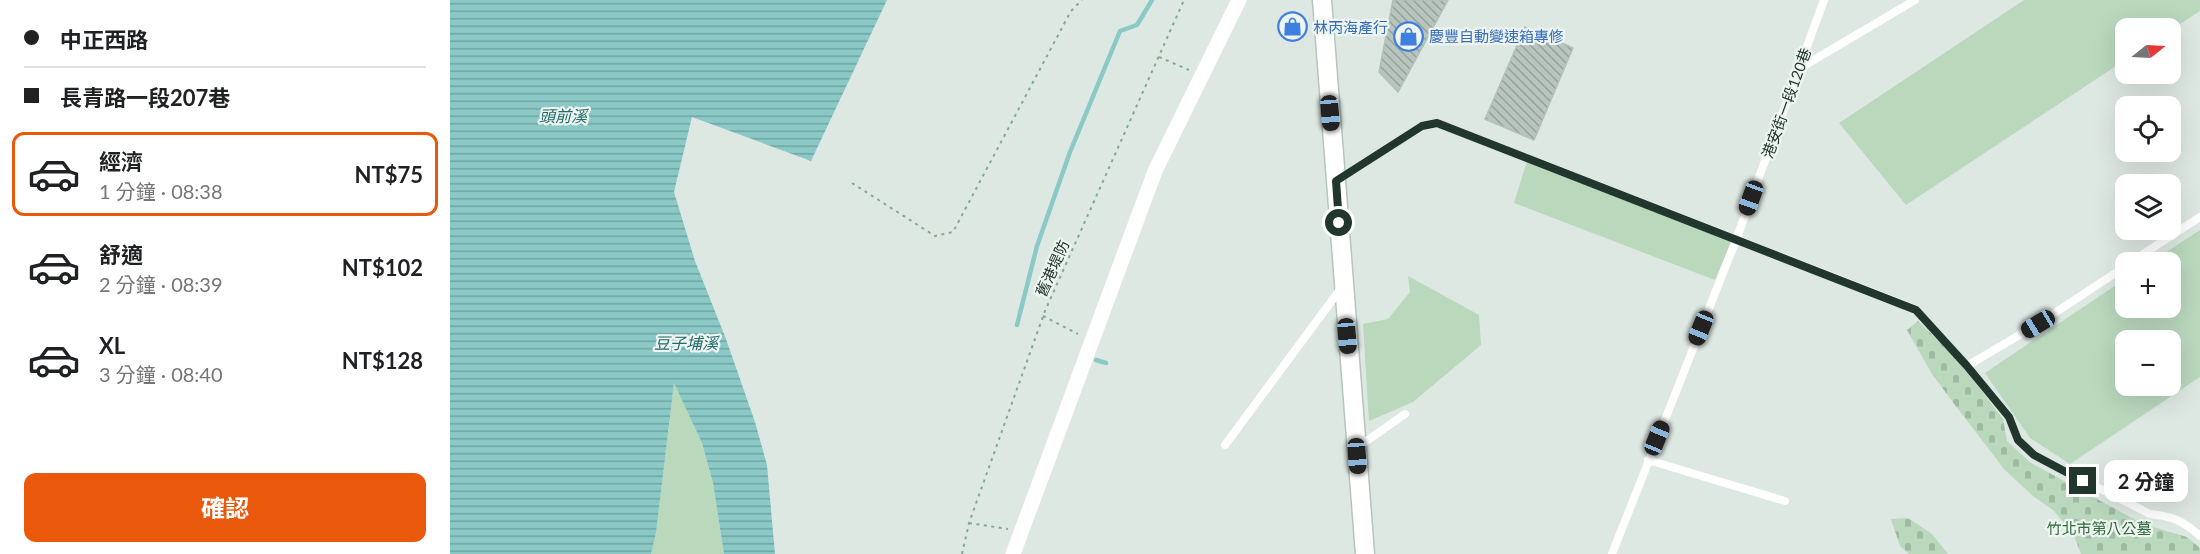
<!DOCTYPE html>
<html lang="zh-TW">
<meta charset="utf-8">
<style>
:root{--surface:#fff;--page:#f2f2f2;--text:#202124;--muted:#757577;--line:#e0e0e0;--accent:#ea580c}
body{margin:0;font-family:Lato,"Noto Sans TC",sans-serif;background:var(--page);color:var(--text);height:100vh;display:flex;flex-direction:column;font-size:22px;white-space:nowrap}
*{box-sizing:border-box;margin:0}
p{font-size:20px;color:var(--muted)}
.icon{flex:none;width:33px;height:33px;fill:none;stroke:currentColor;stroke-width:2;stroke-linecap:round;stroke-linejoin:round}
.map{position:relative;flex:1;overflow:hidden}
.sheet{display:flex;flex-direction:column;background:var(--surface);width:450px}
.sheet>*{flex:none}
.guide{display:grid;align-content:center;height:132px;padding:0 24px;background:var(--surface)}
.needle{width:39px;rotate:72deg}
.tools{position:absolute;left:1665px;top:18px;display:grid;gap:12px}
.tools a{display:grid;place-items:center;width:66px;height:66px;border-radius:12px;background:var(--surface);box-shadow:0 6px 24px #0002;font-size:30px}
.end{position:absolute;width:27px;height:27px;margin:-14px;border:8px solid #21362d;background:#fff;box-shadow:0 0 0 3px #fff}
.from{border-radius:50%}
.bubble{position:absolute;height:42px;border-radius:12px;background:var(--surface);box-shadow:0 6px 24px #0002;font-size:20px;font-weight:700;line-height:42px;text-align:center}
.car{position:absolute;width:18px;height:36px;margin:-18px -9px;border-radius:8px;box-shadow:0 0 4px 2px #0007;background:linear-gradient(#222 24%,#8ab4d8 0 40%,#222 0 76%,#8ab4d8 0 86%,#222 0)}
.guide b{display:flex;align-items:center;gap:21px;height:57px;font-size:22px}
.guide b+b{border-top:2px solid var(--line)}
.guide i{width:15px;height:15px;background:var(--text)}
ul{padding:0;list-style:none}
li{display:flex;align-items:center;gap:18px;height:84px;margin:0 12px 9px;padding:0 12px;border:3px solid transparent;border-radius:12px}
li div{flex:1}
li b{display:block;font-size:22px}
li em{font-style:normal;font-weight:700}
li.selected{border-color:var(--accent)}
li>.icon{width:54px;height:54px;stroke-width:1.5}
.cta{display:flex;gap:12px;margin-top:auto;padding:12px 24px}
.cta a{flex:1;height:69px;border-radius:12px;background:var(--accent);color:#fff;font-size:24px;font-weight:700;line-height:69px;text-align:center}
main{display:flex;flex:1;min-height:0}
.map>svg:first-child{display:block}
</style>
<main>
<section class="sheet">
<div class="guide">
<b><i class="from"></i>中正西路</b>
<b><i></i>長青路一段207巷</b>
</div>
<ul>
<li class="selected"><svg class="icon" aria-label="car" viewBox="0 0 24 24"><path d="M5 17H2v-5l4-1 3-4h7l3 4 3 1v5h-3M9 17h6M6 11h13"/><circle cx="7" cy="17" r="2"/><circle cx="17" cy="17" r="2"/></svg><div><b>經濟</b><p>1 分鐘 · 08:38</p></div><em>NT$75</em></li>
<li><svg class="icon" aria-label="car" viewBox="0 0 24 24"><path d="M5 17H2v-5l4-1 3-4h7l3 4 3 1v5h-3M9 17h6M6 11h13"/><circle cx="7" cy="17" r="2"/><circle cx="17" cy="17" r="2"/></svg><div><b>舒適</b><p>2 分鐘 · 08:39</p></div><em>NT$102</em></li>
<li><svg class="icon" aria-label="car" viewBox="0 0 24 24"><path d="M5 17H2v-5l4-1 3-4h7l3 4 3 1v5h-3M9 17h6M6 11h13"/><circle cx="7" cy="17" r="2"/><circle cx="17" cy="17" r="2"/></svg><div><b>XL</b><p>3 分鐘 · 08:40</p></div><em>NT$128</em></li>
</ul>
<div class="cta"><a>確認</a></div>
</section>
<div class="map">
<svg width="1750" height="554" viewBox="0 0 1750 554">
<defs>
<pattern id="cemetery-stones" width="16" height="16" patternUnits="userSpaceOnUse" patternTransform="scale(1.5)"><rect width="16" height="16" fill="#b9d8bc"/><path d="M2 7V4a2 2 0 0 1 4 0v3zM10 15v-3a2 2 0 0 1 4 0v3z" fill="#9fbaa2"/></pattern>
<pattern id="water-rules" width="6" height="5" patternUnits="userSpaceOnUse" patternTransform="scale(1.5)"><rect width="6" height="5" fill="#8bc9c7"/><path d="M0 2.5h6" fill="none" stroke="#71a4a2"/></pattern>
<pattern id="building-back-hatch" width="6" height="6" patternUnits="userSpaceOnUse" patternTransform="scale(1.5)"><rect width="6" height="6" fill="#b7c5be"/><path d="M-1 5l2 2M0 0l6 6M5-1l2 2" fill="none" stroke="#94a19b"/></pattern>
</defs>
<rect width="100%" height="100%" fill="#dee8e2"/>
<path fill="#b9d8bc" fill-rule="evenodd" d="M1574 0H1750V11L1721 30 1720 28H1676L1675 60 1456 205 1389 123Z
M1077 161 1281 242 1265 280 1064 203Z
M1750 230V377L1620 464 1580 438 1535 373 1675 279 1676 308H1720V262H1701ZM1676 340H1720V386H1676Z
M958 276 1029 315 1031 345 963 402 919 421 913 324 938 319 960 292Z
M224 382 252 443 263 483 274 554H201L206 533Z"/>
<path fill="url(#cemetery-stones)" d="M1468 321 1508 360 1553 419 1557 441 1581 463 1693 524 1737 537 1750 548V554H1631L1623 533 1603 510 1583 496 1554 469 1505 405 1482 374 1457 330Z
M1458 518 1482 534 1498 554H1459L1450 546 1441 519Z"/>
<path fill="url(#water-rules)" d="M0 0H437L361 161 242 117 224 192 245 261 276 339 305 422 317 465 325 554H274L263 483 252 443 224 383 206 533 201 554H0Z"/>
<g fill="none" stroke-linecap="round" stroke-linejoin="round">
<path stroke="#8bc9c7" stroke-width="4.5" d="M567 325 587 246 620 152 670 31 687 25 702 0
M646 360 656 363"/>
</g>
<path fill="url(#building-back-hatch)" stroke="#b2c1b8" stroke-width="1.5" d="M943 0H998L948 92 929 72Z
M1075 27 1123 48 1084 140 1035 119Z"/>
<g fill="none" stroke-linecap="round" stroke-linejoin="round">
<defs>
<path id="secondary" d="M872 0 915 554"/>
</defs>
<use href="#secondary" stroke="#b3c7bc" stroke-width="21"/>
<path stroke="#82a995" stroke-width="2" stroke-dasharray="3 4.5" stroke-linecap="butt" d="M709 57 739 70
M402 183 485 236 503 232 621 11 632 0
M593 316 628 334
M519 523 558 529
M512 554 519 523 595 311 734 0"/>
<path stroke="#fff" stroke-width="8" d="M1347 70 1465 0
M886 181 972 126 987 123 1455 305 1466 310 1517 366 1559 417 1568 440 1584 455 1700 514C1723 516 1733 521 1750 536
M1681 262 1750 217
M1517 366 1588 324 1676 266
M775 445 892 287
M908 447 955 414
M1198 460 1335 501
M1162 554 1286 240 1374 0"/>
<path stroke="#fff" stroke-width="15" d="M563 554 705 171 789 0"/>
<use href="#secondary" stroke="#fff" stroke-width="18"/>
</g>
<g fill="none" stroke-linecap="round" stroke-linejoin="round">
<path stroke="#21362d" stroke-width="8" d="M889 223 886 181 972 126 987 123 1466 310 1517 366 1559 417 1568 440 1584 455 1633 481"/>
</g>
<defs>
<symbol id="shop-ring" viewBox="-11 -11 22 22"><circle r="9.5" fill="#eef5f1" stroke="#3f7fe0" stroke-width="1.5"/><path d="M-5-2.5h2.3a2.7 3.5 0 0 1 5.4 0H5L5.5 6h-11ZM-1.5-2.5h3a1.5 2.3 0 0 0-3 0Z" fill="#3f7fe0"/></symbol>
</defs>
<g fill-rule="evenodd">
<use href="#shop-ring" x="826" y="10" width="33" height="33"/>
<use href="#shop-ring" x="942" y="20" width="33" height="33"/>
</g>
<g text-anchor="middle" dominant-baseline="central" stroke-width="4.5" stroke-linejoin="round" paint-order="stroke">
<g font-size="15" fill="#366cbe" stroke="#eef5f1" text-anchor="start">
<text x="863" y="27">林丙海產行</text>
<text x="979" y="36">慶豐自動變速箱專修</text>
</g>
<g font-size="15" fill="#21362d" stroke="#eef5f1">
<text transform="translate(1336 103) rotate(-70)">港安街一段120巷</text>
<text transform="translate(602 268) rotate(-66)">舊港堤防</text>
</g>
<g font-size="15" fill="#30693b" stroke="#eef5f1">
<text x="1649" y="528">竹北市第八公墓</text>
</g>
<g font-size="16" font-style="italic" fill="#226b6a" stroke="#eef5f1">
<text x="113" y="115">頭前溪</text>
<text x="236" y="342">豆子埔溪</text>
</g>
</g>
</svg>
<div class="tools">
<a><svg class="needle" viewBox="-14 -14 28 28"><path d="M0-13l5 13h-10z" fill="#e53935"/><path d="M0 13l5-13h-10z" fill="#757577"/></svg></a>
<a><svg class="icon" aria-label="locate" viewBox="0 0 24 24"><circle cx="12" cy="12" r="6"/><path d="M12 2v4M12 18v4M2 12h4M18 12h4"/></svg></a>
<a><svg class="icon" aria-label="layers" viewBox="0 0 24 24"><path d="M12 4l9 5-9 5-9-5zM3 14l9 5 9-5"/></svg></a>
<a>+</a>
<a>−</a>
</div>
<i class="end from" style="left:889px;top:223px"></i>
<i class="end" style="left:1633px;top:481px"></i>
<div class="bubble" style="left:1654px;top:460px;width:84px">2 分鐘</div>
<i class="car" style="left:880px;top:113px;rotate:175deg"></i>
<i class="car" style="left:1301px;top:198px;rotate:200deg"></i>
<i class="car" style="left:1588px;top:324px;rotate:239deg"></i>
<i class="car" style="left:1251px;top:328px;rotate:202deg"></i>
<i class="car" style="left:897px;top:336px;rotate:175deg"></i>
<i class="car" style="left:1207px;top:438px;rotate:22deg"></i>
<i class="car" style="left:907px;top:456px;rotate:176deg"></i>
</div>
</main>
